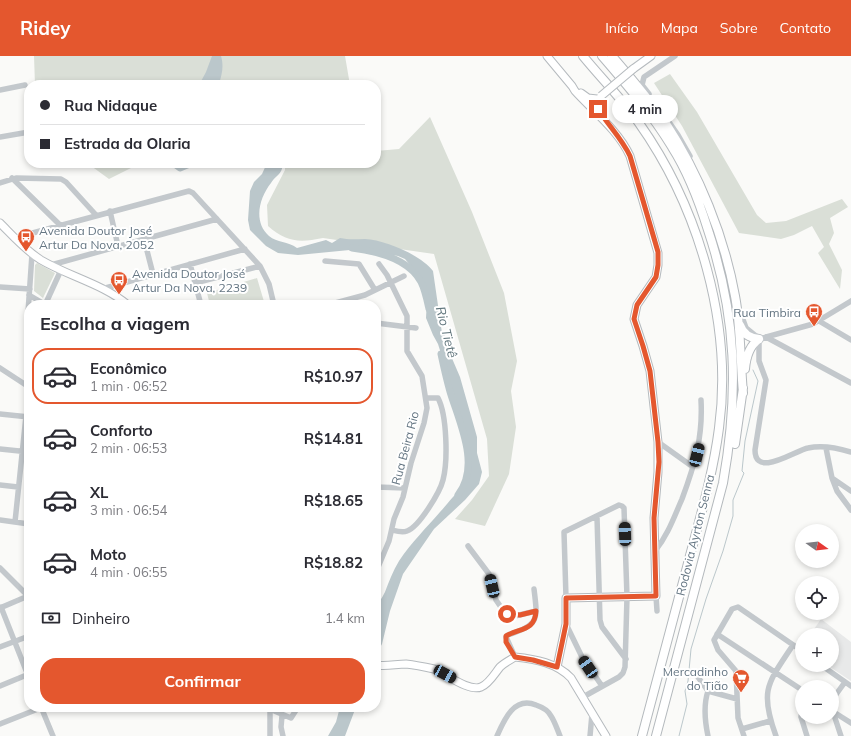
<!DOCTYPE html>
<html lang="pt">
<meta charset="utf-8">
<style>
:root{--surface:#fff;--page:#f2f2f3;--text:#2b2b33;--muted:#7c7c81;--line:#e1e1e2;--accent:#e4572e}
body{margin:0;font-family:Mulish,sans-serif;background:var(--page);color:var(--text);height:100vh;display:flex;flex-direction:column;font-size:15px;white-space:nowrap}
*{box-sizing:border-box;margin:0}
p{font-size:13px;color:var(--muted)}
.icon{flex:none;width:22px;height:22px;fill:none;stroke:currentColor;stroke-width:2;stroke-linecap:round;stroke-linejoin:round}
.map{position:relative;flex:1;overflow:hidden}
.sheet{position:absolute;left:24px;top:244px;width:357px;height:412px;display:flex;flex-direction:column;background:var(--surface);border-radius:16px;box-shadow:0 2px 6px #0003}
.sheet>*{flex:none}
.guide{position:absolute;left:24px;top:24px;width:357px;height:88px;border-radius:16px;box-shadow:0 2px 6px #0003;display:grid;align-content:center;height:88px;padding:0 16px;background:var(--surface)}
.needle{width:26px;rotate:104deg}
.controls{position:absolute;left:795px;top:468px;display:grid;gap:8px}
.controls a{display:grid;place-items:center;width:44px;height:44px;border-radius:50%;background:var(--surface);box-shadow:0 2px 6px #0003;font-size:20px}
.end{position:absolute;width:18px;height:18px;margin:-9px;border:5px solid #e4572e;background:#fff;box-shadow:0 0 0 2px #fff}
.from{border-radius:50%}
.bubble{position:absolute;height:28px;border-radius:14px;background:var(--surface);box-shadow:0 2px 6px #0003;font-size:13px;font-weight:700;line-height:28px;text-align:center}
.car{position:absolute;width:12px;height:24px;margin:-12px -6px;border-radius:5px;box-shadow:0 0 3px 1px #0007;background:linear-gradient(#222 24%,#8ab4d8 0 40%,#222 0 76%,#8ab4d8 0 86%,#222 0)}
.guide b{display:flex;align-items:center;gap:14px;height:38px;font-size:15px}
.guide b+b{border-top:1px solid var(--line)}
.guide i{width:10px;height:10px;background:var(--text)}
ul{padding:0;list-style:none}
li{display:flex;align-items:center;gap:12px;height:56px;margin:0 8px 6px;padding:0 8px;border:2px solid transparent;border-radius:16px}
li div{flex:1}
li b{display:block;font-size:15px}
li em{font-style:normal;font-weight:700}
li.selected{border-color:var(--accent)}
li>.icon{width:36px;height:36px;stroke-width:1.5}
h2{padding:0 16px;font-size:18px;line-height:48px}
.pay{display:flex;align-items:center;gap:10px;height:44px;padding:0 16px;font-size:15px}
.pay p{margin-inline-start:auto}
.cta{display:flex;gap:8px;margin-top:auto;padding:8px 16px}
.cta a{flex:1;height:46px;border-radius:16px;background:var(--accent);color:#fff;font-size:16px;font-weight:700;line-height:46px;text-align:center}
header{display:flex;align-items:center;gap:24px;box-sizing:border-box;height:56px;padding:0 20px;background:var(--accent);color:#fff}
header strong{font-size:19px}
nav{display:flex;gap:22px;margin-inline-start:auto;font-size:14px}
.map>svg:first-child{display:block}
</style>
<header>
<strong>Ridey</strong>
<nav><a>Início</a><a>Mapa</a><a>Sobre</a><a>Contato</a></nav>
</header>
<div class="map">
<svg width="851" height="680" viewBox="0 0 851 680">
<rect width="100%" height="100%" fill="#fafaf8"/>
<path fill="#e8e9e9" d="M821 563 851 586V625L827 609H832V579H810Z"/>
<path fill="#dadfd7" d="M34 0H345L350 29H35Z
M670 18 697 56 757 159 766 167 786 165 842 143 848 151 830 162 834 177 829 188 842 214 840 233 818 197 824 191 812 170 794 179 781 183 739 177 682 70 654 27Z
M430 61 472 156 504 237 517 305 511 335 516 371 509 418 485 470 455 463 472 444 489 420 487 383 434 198 323 182C299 187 286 186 268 170L267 149 285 114V107H376V95L399 93Z
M87 107H141L109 123Z
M37 207 55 217 43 242 34 235 35 209Z
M257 222 265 249H210L207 237Z"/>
<path fill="#bbc7cb" d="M212 0H221C224 10 222 18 219 28L217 29H199L206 16Z
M267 107H283C282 119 277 118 271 127 259 142 253 166 269 180 277 187 288 185 297 192L326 184 332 187 340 182C349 184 356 183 365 183 385 184 421 199 433 215L442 277 451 285V300L460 321 477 381V397L482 416 479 428 465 444 434 473 403 518 390 555 382 588 376 599C376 585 373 569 376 556 377 549 382 542 385 536 389 525 393 515 399 505 411 487 427 471 440 456 448 448 456 435 466 430L470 419 467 408 469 394 465 390 461 379 464 371 438 288 433 279 426 262 427 243 421 222 405 203 398 200 360 193 298 199 278 197 266 190 250 174 248 164 250 135 254 126 262 118Z
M340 651H356L345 680H328L336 666Z"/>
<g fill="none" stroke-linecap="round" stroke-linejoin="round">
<path stroke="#bbc7cb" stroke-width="1" d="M679 680 687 648 685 635 688 625 691 593 706 543 723 495 733 460V444L744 417 742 415 745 385 758 325 753 314"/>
<path stroke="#bbc7cb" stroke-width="7" d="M173 107 180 112 192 107
M352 192C376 195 409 203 421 226 425 234 427 244 429 253
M441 298C444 312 447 326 451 339 461 370 480 411 458 439"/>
<defs>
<path id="major" d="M547 0 572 30 575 35C593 55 618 74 630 100L658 197V209L656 221 637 249 634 263 643 290 650 315 658 386V416L654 462 656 540 566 542V568L557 611
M633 13 651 0
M581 37 588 42 597 43
M0 167C13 180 25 194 41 204 68 220 103 228 128 249
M376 609C386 611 396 608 406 608 415 609 425 611 434 613 446 618 469 636 481 631 489 628 495 617 500 611 504 607 510 604 515 601 535 603 557 607 571 622L606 680"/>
<path id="highway" d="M583 0C601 22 622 43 639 67 699 152 733 268 719 372 713 419 699 465 687 511 672 567 657 623 642 680
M602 0C627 29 652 58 672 91 688 116 699 145 708 174 737 261 739 337 723 427L656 680
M612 0C630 21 649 43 665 66 699 118 724 179 735 240 741 271 740 305 743 337
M740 269C743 278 749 282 759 283
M745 313C746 301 749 290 759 283
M735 388 743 332"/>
</defs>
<use href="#major" stroke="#b5babe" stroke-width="9"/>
<use href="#highway" stroke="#b4b9bd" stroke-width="10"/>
<path stroke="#c3c8cc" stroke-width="5.5" d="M0 34 25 29
M649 38 642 29 644 21 675 0
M658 50 678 79 690 100
M0 81 29 76
M12 122 60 169
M0 127 16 122 61 123 66 126 96 159
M110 155 118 190
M14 182 189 135 193 137 260 210 269 228 274 249
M144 183 153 218
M325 205 359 208 375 234
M190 208 201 249
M51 209 217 163
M195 227 260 210
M0 231 30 233
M102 233 245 193
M29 239 46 249
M45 249 61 214
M187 249 200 245
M328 249 365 239 404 220
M741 258 746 272 757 281
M819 265 851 284
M376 267 416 272
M766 281 851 327
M29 282 27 271 32 198
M759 283V305L766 324 755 394C755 423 796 394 808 392 821 389 838 392 851 396
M759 283 813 268 851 245
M0 312 29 331
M0 358 29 361
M658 386 693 411
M826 392 832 422 851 435
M0 393 29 396
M832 422 837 435 851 454
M0 429 18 431
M376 431 405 432
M597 461 600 564 602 571 626 603
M0 464 29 468
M15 466 26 360
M392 474C396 475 402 477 407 475 419 471 440 436 443 424 448 405 447 359 438 342H427
M468 490 489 518 496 544 505 557 515 560 536 555
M655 495C668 479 674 461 682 443 695 408 703 381 701 344
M0 512 29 541
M376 516 389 485 394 463 403 441 411 407 424 367 427 352 422 320 407 295V260L387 219 379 208
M656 540 657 555
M566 542 564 476 619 449 622 450 624 452 627 541 625 611 623 617 619 621 583 641
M1 551 29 622
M0 552 28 540
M566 568 582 601 602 630
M717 578 802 634
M0 591 29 580
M515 601 506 581 508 579C539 568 538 565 534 533
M821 609 851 630
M695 617 708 635 737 643
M0 630 29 618
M832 644 845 626
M41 651 53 680
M265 651 291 662 298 651
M270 654V680
M802 654 801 661 807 680
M832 655 851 667
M833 656 841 680
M282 660 281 671 283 680
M0 668 43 651
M742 673 770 665
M497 680C504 664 514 640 536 649 542 651 548 654 551 660 555 666 557 673 560 680
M590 680 592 658
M708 680C705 666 703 650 708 635
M744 680 738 662 736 615 718 594 714 584 732 553 738 551 802 595
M776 680C759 634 768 627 793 589"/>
<use href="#major" stroke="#fff" stroke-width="7"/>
<use href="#highway" stroke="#fff" stroke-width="8"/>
<defs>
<path id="major-bridge" d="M601 40 633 13"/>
</defs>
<use href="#major-bridge" stroke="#b5babe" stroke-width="9" stroke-linecap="butt"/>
<use href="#major-bridge" stroke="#fff" stroke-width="7"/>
</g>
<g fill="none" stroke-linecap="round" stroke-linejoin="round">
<path stroke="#e4572e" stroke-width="5" d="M507 558 520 559 536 555C535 575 520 572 506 580V586L515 601 533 604 557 611 566 568V542L656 540 654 462 659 406 658 386 650 315 643 290 634 263 637 249 656 221 658 209V196L630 100C622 83 608 69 598 53"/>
</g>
<defs>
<symbol id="bus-pin" viewBox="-11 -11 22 30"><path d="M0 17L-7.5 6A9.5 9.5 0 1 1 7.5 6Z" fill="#e4572e" stroke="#fff"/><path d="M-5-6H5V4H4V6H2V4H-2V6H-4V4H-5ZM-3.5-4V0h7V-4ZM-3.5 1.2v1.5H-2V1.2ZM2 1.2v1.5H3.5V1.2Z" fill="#fff"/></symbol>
<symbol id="supermarket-pin" viewBox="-11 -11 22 30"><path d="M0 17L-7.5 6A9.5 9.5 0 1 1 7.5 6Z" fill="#e4572e" stroke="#fff"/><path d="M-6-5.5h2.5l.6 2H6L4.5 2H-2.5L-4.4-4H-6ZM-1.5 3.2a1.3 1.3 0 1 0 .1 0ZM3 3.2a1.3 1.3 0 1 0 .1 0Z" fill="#fff"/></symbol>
</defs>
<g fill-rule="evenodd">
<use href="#bus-pin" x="16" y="171" width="20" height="27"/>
<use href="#bus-pin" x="109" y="214" width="20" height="27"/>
<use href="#bus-pin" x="804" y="246" width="20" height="27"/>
<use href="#supermarket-pin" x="731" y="612" width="20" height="27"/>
</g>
<g text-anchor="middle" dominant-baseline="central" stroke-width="4" stroke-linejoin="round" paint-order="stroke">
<g font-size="12" fill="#657683" stroke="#fff" text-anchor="start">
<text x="39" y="174">Avenida Doutor José<tspan x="39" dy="14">Artur Da Nova, 2052</tspan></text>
<text x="132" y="217">Avenida Doutor José<tspan x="132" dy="14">Artur Da Nova, 2239</tspan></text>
<text x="801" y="256" text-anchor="end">Rua Timbira</text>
<text x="728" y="615" text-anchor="end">Mercadinho<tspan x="728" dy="14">do Tião</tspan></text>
</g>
<g font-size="12" fill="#657683" stroke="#fff">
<text transform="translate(405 392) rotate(-75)">Rua Beira Rio</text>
<text transform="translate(695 479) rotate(-76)">Rodovia Ayrton Senna</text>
</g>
<g font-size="13" font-style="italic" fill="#60757c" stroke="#fff">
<text transform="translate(447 276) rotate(76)">Rio Tietê</text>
</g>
</g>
</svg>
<div class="controls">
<a><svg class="needle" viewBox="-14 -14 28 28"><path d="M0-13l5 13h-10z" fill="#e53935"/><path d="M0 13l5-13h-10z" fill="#7c7c81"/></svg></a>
<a><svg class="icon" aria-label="locate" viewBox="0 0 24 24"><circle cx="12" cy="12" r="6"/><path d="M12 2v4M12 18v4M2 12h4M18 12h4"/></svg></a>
<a>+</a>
<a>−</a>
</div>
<i class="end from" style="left:507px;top:558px"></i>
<i class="end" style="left:598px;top:53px"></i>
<div class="bubble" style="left:612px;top:39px;width:66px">4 min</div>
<i class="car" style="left:697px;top:399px;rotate:14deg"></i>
<i class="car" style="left:625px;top:478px;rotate:358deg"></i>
<i class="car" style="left:492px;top:530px;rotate:347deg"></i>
<i class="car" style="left:588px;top:611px;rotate:326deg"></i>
<i class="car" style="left:445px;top:618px;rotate:118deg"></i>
<div class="guide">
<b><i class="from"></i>Rua Nidaque</b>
<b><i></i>Estrada da Olaria</b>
</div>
<section class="sheet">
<h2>Escolha a viagem</h2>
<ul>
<li class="selected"><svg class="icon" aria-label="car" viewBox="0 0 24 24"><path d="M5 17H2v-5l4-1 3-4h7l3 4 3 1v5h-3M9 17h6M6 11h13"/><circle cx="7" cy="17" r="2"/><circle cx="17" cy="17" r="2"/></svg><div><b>Econômico</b><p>1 min · 06:52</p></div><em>R$10.97</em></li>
<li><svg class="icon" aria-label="car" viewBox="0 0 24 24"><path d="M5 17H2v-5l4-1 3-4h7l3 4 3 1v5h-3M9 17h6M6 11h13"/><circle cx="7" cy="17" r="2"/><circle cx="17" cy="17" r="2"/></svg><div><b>Conforto</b><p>2 min · 06:53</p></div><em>R$14.81</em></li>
<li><svg class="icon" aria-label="car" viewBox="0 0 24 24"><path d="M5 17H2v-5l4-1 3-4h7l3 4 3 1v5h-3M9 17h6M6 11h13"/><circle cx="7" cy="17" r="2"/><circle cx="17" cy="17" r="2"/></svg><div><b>XL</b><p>3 min · 06:54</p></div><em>R$18.65</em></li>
<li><svg class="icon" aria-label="car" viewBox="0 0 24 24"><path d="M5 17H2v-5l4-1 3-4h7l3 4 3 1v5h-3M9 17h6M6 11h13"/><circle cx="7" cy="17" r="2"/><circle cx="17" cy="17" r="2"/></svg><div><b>Moto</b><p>4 min · 06:55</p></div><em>R$18.82</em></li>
</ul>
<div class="pay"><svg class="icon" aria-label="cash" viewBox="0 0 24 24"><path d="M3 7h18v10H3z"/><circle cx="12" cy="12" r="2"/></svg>Dinheiro<p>1.4 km</p></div>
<div class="cta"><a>Confirmar</a></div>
</section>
</div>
